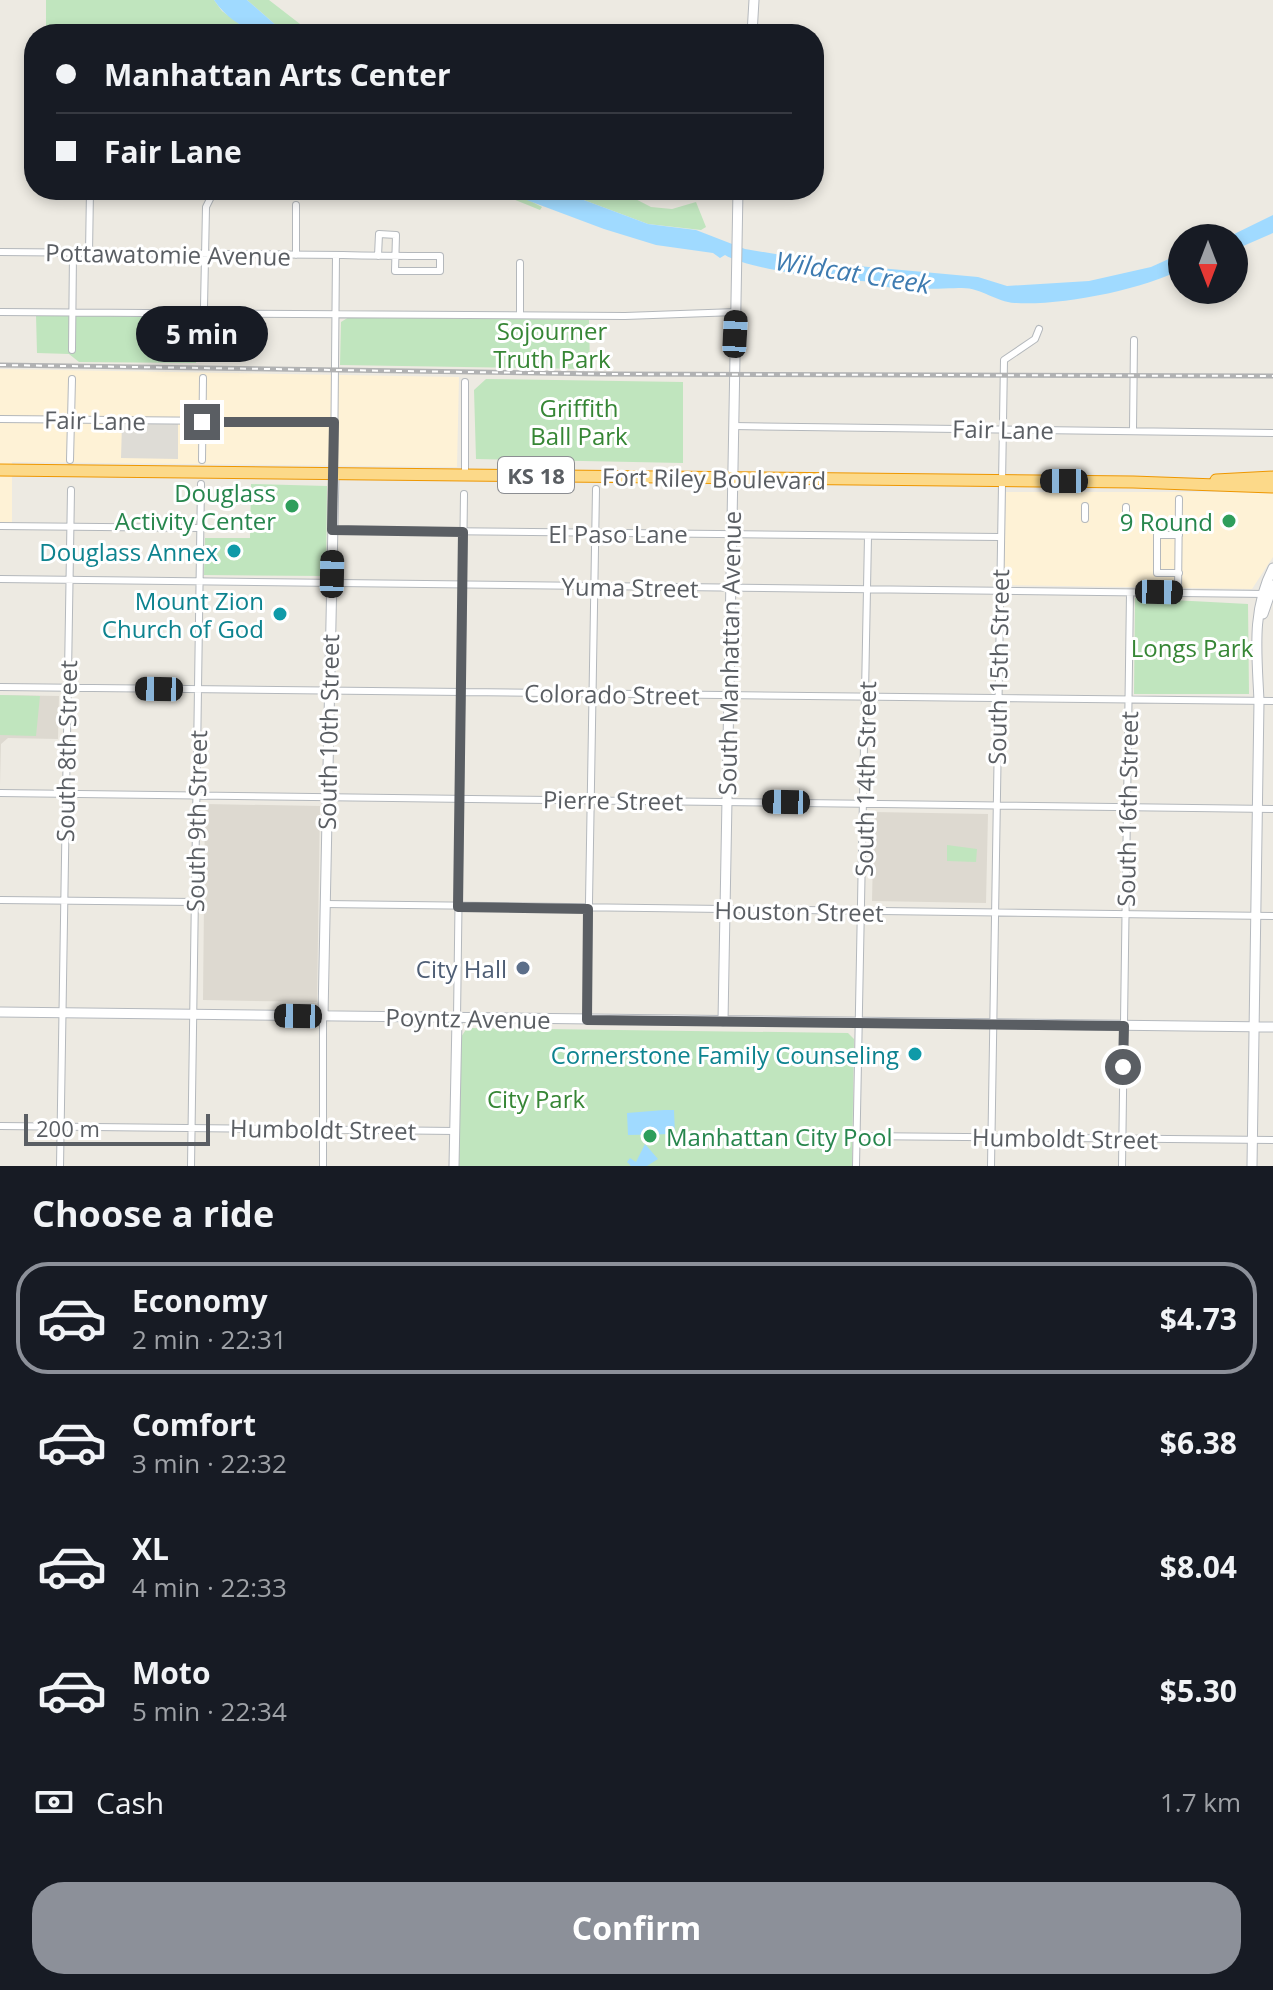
<!DOCTYPE html>
<meta charset="utf-8">
<style>
:root{--surface:#171b24;--page:#242831;--text:#f1f3f6;--muted:#9ea1a6;--line:#363941;--accent:#8c9099}
body{margin:0;font-family:"Open Sans",sans-serif;background:var(--page);color:var(--text);height:100vh;display:flex;flex-direction:column;font-size:30px;white-space:nowrap}
*{box-sizing:border-box;margin:0}
p{font-size:26px;color:var(--muted)}
.icon{flex:none;width:44px;height:44px;fill:none;stroke:currentColor;stroke-width:2;stroke-linecap:round;stroke-linejoin:round}
.map{position:relative;height:1166px;overflow:hidden}
.drawer{display:flex;flex-direction:column;background:var(--surface);flex:1}
.drawer>*{flex:none}
.guide{position:absolute;left:24px;top:24px;width:800px;height:176px;border-radius:32px;box-shadow:0 4px 12px #0003;display:grid;align-content:center;height:176px;padding:0 32px;background:var(--surface)}
.needle{width:52px;rotate:180deg}
.controls{position:absolute;left:1168px;top:224px;display:grid;gap:16px}
.controls a{display:grid;place-items:center;width:80px;height:80px;border-radius:50%;background:var(--surface);box-shadow:0 4px 12px #0003;font-size:40px}
.scale{position:absolute;left:24px;bottom:20px;width:186px;box-sizing:border-box;padding-left:8px;border:4px solid #5a5e63;border-top:0;font-size:22px;line-height:28px;white-space:nowrap;color:#5a5e63;-webkit-text-stroke:6px #fff;paint-order:stroke}
.end{position:absolute;width:36px;height:36px;margin:-18px;border:10px solid #5a5e63;background:#fff;box-shadow:0 0 0 4px #fff}
.from{border-radius:50%}
.bubble{position:absolute;height:56px;border-radius:28px;background:var(--surface);box-shadow:0 4px 12px #0003;font-size:26px;font-weight:700;line-height:56px;text-align:center}
.car{position:absolute;width:24px;height:48px;margin:-24px -12px;border-radius:10px;box-shadow:0 0 6px 2px #0007;background:linear-gradient(#222 24%,#8ab4d8 0 40%,#222 0 76%,#8ab4d8 0 86%,#222 0)}
.guide b{display:flex;align-items:center;gap:28px;height:76px;font-size:30px}
.guide b+b{border-top:2px solid var(--line)}
.guide i{width:20px;height:20px;background:var(--text)}
ul{padding:0;list-style:none}
li{display:flex;align-items:center;gap:24px;height:112px;margin:0 16px 12px;padding:0 16px;border:4px solid transparent;border-radius:32px}
li div{flex:1}
li b{display:block;font-size:30px}
li em{font-style:normal;font-weight:700}
li.current{border-color:var(--accent)}
li>.icon{width:72px;height:72px;stroke-width:1.5}
h2{padding:0 32px;font-size:36px;line-height:96px}
.pay{display:flex;align-items:center;gap:20px;height:88px;padding:0 32px;font-size:30px}
.pay p{margin-inline-start:auto}
.cta{display:flex;gap:16px;margin-top:auto;padding:16px 32px}
.cta a{flex:1;height:92px;border-radius:32px;background:var(--accent);color:#fff;font-size:32px;font-weight:700;line-height:92px;text-align:center}
.map>svg:first-child{display:block}
</style>
<div class="map">
<svg width="1273" height="1166" viewBox="0 0 1273 1166">
<rect width="100%" height="100%" fill="#edeae2"/>
<path fill="#fef2d6" d="M0 369 459 377 457 467 12 462V524H0Z
M1006 492H1273V557L1252 589 1004 585Z"/>
<path fill="#dedcd6" d="M122 424H178V459L121 458Z"/>
<path fill="#ddd9d0" d="M0 695 59 696 58 739 8 738 1 744 0 785Z
M205 804 320 806 317 1002 203 1000Z
M874 812 988 814 986 903 872 901Z"/>
<path fill="#c0e5be" d="M46 0H214L222 11 253 34H46Z
M247 0H269L313 34H286Z
M491 190H509L542 207 540 210Z
M557 190H618L651 207 672 209 696 202 706 227 701 230 648 224Z
M36 315 197 316 196 363 79 362 69 354 37 353Z
M349 317 589 320 590 369 340 365 341 322Z
M486 379 683 382V463L476 459 474 390Z
M251 484 327 486 326 576 204 575 205 538H250Z
M1135 598 1248 604 1249 694H1134Z
M0 695 40 696 36 736 0 735Z
M947 845 977 849 976 862 947 861Z
M467 1028 848 1033 854 1039 852 1166H459L461 1037Z"/>
<path fill="#a0daff" d="M214 0H247L286 34C255 34 233 27 214 0Z
M512 190H557L648 224 696 230 745 249 836 264 978 277 1007 286 1089 281 1151 267 1182 253V269C1142 290 1060 306 1015 303 996 302 982 288 962 288 942 288 885 293 871 281 844 283 747 269 725 255L720 258 713 253 656 245 604 229 524 199Z
M1273 215V233L1234 250V238H1226Z
M664 1110H674L675 1134 628 1135 627 1113Z
M645 1144 658 1159 647 1166H631L627 1162 630 1158 636 1162Z"/>
<g fill="none" stroke-linecap="round" stroke-linejoin="round">
<defs>
<path id="street" d="M0 252 343 255C376 256 408 256 440 256V271H395L396 235 379 234 378 256
M89 253 90 190
M296 255V205
M520 263V315
M0 312 625 316 736 312
M72 350 73 253
M203 357 206 207 211 197
M0 419 334 422
M733 426 1273 433
M1133 430 1134 340
M70 460 72 379
M202 460 203 378
M334 473 336 255
M465 474V382
M1085 506V519
M1126 507V520
M0 526 201 528
M332 530 999 537
M1179 573H1157V535H1179
M0 579 1265 594
M1178 593 1179 499
M0 687 1273 701
M0 793 1273 809
M0 900 195 902
M325 904 1273 916
M457 1018 464 494
M587 1020 596 489
M0 1126 455 1131
M858 1136 1273 1140
M60 1166 71 490
M191 1166 201 484
M323 1166V1016
M856 1166 868 536
M991 1166 1004 360 1035 339 1039 329
M1122 1166 1130 593"/>
<path id="secondary" d="M752 34 754 0
M1263 614 1273 585
M0 1012 1273 1027
M323 1016 334 473
M723 1021 738 190
M454 1166 457 1019
M1252 1166 1259 701C1257 654 1251 611 1273 568"/>
<path id="highway" d="M0 470 1133 482 1273 487
M1216 480 1273 477"/>
</defs>
<use href="#street" stroke="#b4b8bc" stroke-width="8"/>
<use href="#secondary" stroke="#b5b9be" stroke-width="11"/>
<use href="#highway" stroke="#ee9701" stroke-width="13"/>
<use href="#street" stroke="#fff" stroke-width="6"/>
<use href="#secondary" stroke="#fff" stroke-width="9"/>
<use href="#highway" stroke="#fcd989" stroke-width="11"/>
<defs>
<path id="rail" d="M0 365 603 374 1273 376"/>
</defs>
<use href="#rail" stroke="#b1b2b3" stroke-width="5"/>
<use href="#rail" stroke="#fff" stroke-width="2" stroke-dasharray="6" stroke-linecap="butt"/>
</g>
<g fill="none" stroke-linecap="round" stroke-linejoin="round">
<path stroke="#5a5e63" stroke-width="10" d="M202 422H334L332 530 463 532 458 907 588 909 587 1020 1124 1026 1123 1067"/>
</g>
<g fill="#2e9e5b" stroke="#fff" stroke-width="3">
<circle cx="292" cy="506" r="8"/>
<circle cx="1229" cy="521" r="8"/>
<circle cx="650" cy="1136" r="8"/>
</g>
<g fill="#0f9aa8" stroke="#fff" stroke-width="3">
<circle cx="234" cy="551" r="8"/>
<circle cx="280" cy="614" r="8"/>
<circle cx="915" cy="1054" r="8"/>
</g>
<circle fill="#5c6f8a" stroke="#fff" stroke-width="3" cx="523" cy="968" r="8"/>
<g text-anchor="middle" dominant-baseline="central" stroke-width="6" stroke-linejoin="round" paint-order="stroke">
<rect fill="#fff" stroke="#8c8e92" stroke-width="2" x="498" y="457" width="76" height="36" rx="6"/>
<g font-size="22" font-weight="bold" fill="#5a5e63">
<text x="536" y="475">KS 18</text>
</g>
<g font-size="24" fill="#5a5e63" stroke="#fff">
<text transform="translate(168 254) rotate(1)">Pottawatomie Avenue</text>
<text transform="translate(95 420) rotate(1)">Fair Lane</text>
<text transform="translate(1003 429) rotate(1)">Fair Lane</text>
<text transform="translate(714 478) rotate(1)">Fort Riley Boulevard</text>
<text x="618" y="533">El Paso Lane</text>
<text transform="translate(630 587) rotate(1)">Yuma Street</text>
<text transform="translate(729 653) rotate(-89)">South Manhattan Avenue</text>
<text transform="translate(998 667) rotate(-89)">South 15th Street</text>
<text transform="translate(612 694) rotate(1)">Colorado Street</text>
<text transform="translate(328 732) rotate(-89)">South 10th Street</text>
<text transform="translate(66 751) rotate(-89)">South 8th Street</text>
<text transform="translate(865 779) rotate(-89)">South 14th Street</text>
<text transform="translate(613 800) rotate(1)">Pierre Street</text>
<text transform="translate(1127 809) rotate(-89)">South 16th Street</text>
<text transform="translate(196 821) rotate(-89)">South 9th Street</text>
<text transform="translate(799 911) rotate(1)">Houston Street</text>
<text transform="translate(468 1018) rotate(1)">Poyntz Avenue</text>
<text transform="translate(323 1129) rotate(1)">Humboldt Street</text>
<text transform="translate(1065 1138) rotate(1)">Humboldt Street</text>
</g>
<g font-size="24" fill="#368635" stroke="#fff">
<text x="552" y="330">Sojourner<tspan x="552" dy="28">Truth Park</tspan></text>
<text x="579" y="407">Griffith<tspan x="579" dy="28">Ball Park</tspan></text>
<text x="1192" y="647">Longs Park</text>
<text x="536" y="1098">City Park</text>
</g>
<g font-size="24" fill="#27864d" stroke="#fff" text-anchor="end">
<text x="276" y="492">Douglass<tspan x="276" dy="28">Activity Center</tspan></text>
<text x="1213" y="521">9 Round</text>
<text x="666" y="1136" text-anchor="start">Manhattan City Pool</text>
</g>
<g font-size="24" fill="#0d838f" stroke="#fff" text-anchor="end">
<text x="218" y="551">Douglass Annex</text>
<text x="264" y="600">Mount Zion<tspan x="264" dy="28">Church of God</tspan></text>
<text x="899" y="1054">Cornerstone Family Counseling</text>
</g>
<g font-size="24" fill="#4e5e75" stroke="#fff" text-anchor="end">
<text x="507" y="968">City Hall</text>
</g>
<g font-size="26" font-style="italic" fill="#3e7bb0" stroke="#fff">
<text transform="translate(853 272) rotate(9)">Wildcat Creek</text>
</g>
</g>
</svg>
<div class="controls">
<a><svg class="needle" viewBox="-14 -14 28 28"><path d="M0-13l5 13h-10z" fill="#e53935"/><path d="M0 13l5-13h-10z" fill="#9ea1a6"/></svg></a>
</div>
<div class="scale">200 m</div>
<i class="end from" style="left:1123px;top:1067px"></i>
<i class="end" style="left:202px;top:422px"></i>
<div class="bubble" style="left:136px;top:306px;width:132px">5 min</div>
<i class="car" style="left:735px;top:334px;rotate:3deg"></i>
<i class="car" style="left:1064px;top:481px;rotate:270deg"></i>
<i class="car" style="left:332px;top:574px;rotate:1deg"></i>
<i class="car" style="left:1159px;top:592px;rotate:91deg"></i>
<i class="car" style="left:159px;top:689px;rotate:271deg"></i>
<i class="car" style="left:786px;top:802px;rotate:271deg"></i>
<i class="car" style="left:298px;top:1016px;rotate:271deg"></i>
<div class="guide">
<b><i class="from"></i>Manhattan Arts Center</b>
<b><i></i>Fair Lane</b>
</div>
</div>
<section class="drawer">
<h2>Choose a ride</h2>
<ul>
<li class="current"><svg class="icon" aria-label="car" viewBox="0 0 24 24"><path d="M5 17H2v-5l4-1 3-4h7l3 4 3 1v5h-3M9 17h6M6 11h13"/><circle cx="7" cy="17" r="2"/><circle cx="17" cy="17" r="2"/></svg><div><b>Economy</b><p>2 min · 22:31</p></div><em>$4.73</em></li>
<li><svg class="icon" aria-label="car" viewBox="0 0 24 24"><path d="M5 17H2v-5l4-1 3-4h7l3 4 3 1v5h-3M9 17h6M6 11h13"/><circle cx="7" cy="17" r="2"/><circle cx="17" cy="17" r="2"/></svg><div><b>Comfort</b><p>3 min · 22:32</p></div><em>$6.38</em></li>
<li><svg class="icon" aria-label="car" viewBox="0 0 24 24"><path d="M5 17H2v-5l4-1 3-4h7l3 4 3 1v5h-3M9 17h6M6 11h13"/><circle cx="7" cy="17" r="2"/><circle cx="17" cy="17" r="2"/></svg><div><b>XL</b><p>4 min · 22:33</p></div><em>$8.04</em></li>
<li><svg class="icon" aria-label="car" viewBox="0 0 24 24"><path d="M5 17H2v-5l4-1 3-4h7l3 4 3 1v5h-3M9 17h6M6 11h13"/><circle cx="7" cy="17" r="2"/><circle cx="17" cy="17" r="2"/></svg><div><b>Moto</b><p>5 min · 22:34</p></div><em>$5.30</em></li>
</ul>
<div class="pay"><svg class="icon" aria-label="cash" viewBox="0 0 24 24"><path d="M3 7h18v10H3z"/><circle cx="12" cy="12" r="2"/></svg>Cash<p>1.7 km</p></div>
<div class="cta"><a>Confirm</a></div>
</section>
